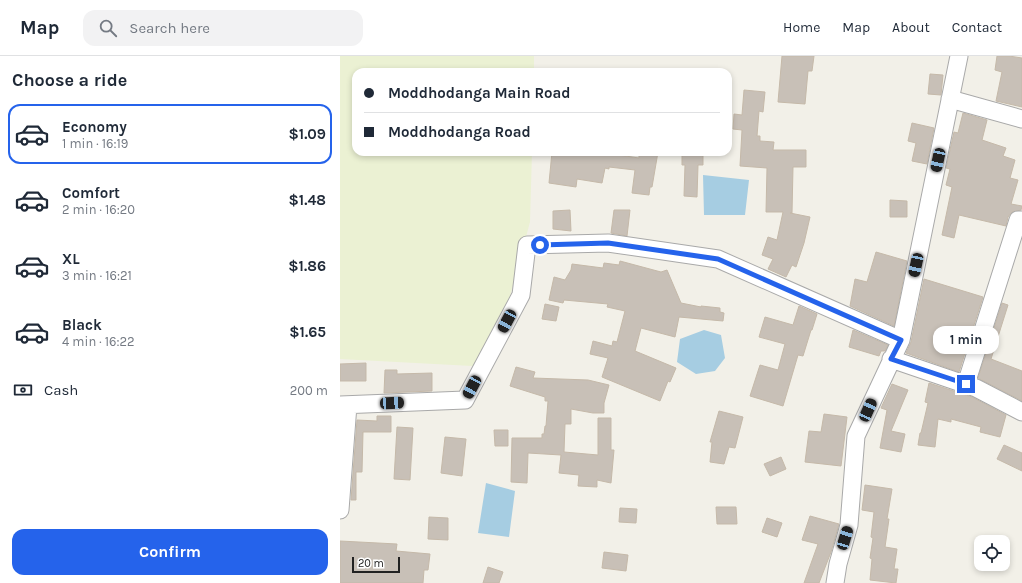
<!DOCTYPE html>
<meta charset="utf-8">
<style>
:root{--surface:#fff;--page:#f2f2f3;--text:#1f2937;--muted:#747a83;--line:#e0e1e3;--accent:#2563eb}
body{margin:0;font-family:Karla,sans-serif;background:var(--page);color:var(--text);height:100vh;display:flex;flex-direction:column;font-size:15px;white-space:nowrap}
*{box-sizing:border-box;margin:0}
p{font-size:13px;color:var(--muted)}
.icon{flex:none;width:22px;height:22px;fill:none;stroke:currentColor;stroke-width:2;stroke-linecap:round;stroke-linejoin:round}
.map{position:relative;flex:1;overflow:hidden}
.drawer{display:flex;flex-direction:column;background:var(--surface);width:340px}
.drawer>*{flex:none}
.banner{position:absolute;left:12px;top:12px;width:380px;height:88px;border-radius:12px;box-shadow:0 2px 6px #0003;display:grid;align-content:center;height:88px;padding:0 12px;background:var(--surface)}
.buttons{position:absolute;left:634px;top:479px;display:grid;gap:8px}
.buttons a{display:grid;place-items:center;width:36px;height:36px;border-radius:8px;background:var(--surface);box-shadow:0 2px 6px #0003;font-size:20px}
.scale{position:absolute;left:12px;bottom:10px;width:48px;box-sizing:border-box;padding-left:4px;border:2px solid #222;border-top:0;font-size:11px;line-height:14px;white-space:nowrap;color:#222;-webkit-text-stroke:3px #fff;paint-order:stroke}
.end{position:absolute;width:18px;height:18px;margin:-9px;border:5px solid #2563eb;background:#fff;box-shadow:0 0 0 2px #fff}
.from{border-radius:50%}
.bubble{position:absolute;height:28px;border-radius:12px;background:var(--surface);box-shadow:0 2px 6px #0003;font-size:13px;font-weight:700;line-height:28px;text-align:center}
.car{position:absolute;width:12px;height:24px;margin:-12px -6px;border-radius:5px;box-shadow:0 0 3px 1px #0007;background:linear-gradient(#222 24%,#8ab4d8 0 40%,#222 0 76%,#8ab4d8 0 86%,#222 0)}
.banner b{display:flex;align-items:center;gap:14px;height:38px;font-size:15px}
.banner b+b{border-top:1px solid var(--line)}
.banner i{width:10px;height:10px;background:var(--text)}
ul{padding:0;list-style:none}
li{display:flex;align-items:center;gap:12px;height:60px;margin:0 8px 6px;padding:0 4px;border:2px solid transparent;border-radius:12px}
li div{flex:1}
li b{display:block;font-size:15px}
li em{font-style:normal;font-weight:700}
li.active{border-color:var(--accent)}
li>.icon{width:36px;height:36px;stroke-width:1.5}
h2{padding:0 12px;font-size:18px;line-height:48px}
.pay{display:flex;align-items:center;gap:10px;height:44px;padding:0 12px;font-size:15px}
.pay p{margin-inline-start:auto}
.primary-button{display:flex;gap:8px;margin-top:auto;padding:8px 12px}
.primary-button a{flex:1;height:46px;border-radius:12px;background:var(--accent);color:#fff;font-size:16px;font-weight:700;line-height:46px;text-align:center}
header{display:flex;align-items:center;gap:24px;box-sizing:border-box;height:56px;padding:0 20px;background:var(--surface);border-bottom:1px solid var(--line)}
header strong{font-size:19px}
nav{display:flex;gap:22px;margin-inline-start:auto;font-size:14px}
.search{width:280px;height:36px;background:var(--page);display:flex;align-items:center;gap:10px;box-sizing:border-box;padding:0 14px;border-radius:12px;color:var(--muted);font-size:15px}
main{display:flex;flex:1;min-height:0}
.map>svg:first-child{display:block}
</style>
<header>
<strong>Map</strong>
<div class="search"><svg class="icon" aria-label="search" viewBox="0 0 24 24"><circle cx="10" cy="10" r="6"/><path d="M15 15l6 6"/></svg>Search here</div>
<nav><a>Home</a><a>Map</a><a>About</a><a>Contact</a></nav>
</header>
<main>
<section class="drawer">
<h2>Choose a ride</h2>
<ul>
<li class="active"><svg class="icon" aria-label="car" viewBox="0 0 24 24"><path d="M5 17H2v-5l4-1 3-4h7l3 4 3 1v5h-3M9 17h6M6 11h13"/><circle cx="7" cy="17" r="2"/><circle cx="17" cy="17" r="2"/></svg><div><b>Economy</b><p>1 min · 16:19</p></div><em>$1.09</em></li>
<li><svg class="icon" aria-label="car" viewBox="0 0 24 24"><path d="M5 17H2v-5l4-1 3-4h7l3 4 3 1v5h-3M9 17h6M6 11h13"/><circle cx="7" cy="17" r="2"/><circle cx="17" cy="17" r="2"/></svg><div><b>Comfort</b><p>2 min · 16:20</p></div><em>$1.48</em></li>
<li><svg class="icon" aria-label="car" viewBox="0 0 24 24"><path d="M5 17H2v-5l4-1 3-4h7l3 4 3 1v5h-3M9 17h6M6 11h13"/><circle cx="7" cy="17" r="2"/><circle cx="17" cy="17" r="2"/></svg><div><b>XL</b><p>3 min · 16:21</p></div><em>$1.86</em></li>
<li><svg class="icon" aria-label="car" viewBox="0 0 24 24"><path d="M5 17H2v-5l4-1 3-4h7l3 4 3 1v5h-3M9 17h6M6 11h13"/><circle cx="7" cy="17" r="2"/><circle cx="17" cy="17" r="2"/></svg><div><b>Black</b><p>4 min · 16:22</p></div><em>$1.65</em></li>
</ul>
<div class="pay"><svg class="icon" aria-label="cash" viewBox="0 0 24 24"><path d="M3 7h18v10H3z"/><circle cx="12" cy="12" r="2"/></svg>Cash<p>200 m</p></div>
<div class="primary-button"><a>Confirm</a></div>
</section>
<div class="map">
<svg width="682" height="527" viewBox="0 0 682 527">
<rect width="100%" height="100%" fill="#f2f0e8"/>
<path fill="#ebf1d3" d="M0 0H194V16H16V96H192L190 166 151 311 0 303Z"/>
<path fill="#a6cde2" d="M363 119 409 124 405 159H364Z
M364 274 381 279 385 302 375 315 356 318 337 306 340 283Z
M146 427 175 435 169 481 138 477Z"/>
<path fill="#c8c0b7" stroke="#c5b9a9" d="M442 0H474L472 15H468L465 48 438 46Z
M657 0H669L682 2V51L656 45 662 16 655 14Z
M590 18 603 19 601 39 588 38Z
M404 34 425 36 423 56 419 55 417 80H420V85L434 86 433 94H466V111H453L452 157H450L470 161 464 187 456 211 452 209 446 221 428 213 433 203 422 199 428 181 437 184 443 156H426L427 112 400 110 402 74 393 73 394 58 402 59Z
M623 57 647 64 642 84 666 92 663 100 675 104 670 122 678 124 671 148 682 150 681 154 672 156 668 161 666 170 619 159 614 182 602 179 612 131 606 129 610 113 606 112 614 76 618 77Z
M572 67 594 72 587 108 572 105 576 87 568 85Z
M212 96H273L272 98 299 102V96H318L312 131H310L309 139 292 137 295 114 269 111V113L265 112 262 127 237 123 236 131 209 127Z
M342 96H363V109H358L357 141 344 140 345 109H342Z
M550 144 567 145V161H550Z
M230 154 231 175 213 173V155Z
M274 154H290L287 180 271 177Z
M536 196 567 205 554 270 510 250 515 223 527 226Z
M280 205 321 216 327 214 341 247 361 251V250L380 252V256L384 257 383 265 339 261 335 281 301 272 295 295 336 312 330 326 328 325 320 345 262 321 268 302 250 298 253 285 272 290 273 285 277 286 285 255 267 251 268 248 224 244 223 247 209 244 214 221 225 224 231 214 232 208 263 212 264 207 279 209Z
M584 223 643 241 619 316 566 297 571 286Z
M662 247 668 249 651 303 682 315V345L638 322Z
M205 248 219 251 216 265 202 263Z
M459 250 477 258 472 274H471L463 300 458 299 443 350 410 340 420 309 438 314 445 288 419 281 425 261 453 269Z
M513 274 548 289 545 295H541L539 300 509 291Z
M26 307V325H0V308Z
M176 311 195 316 193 322 248 324 269 329 264 347V357H253L231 353V368H225L224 396 258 399V362H271V394H274L271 427 257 424V431L238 430 239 419 219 417 221 399 188 397 187 427 171 426 172 382H202V378H204L205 370H206L208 345H205V341L170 330Z
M45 314H57V318L92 317V335L44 337Z
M589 327 632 341 666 359 660 381 640 376 641 371 611 363V366L598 363 595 391 578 389 580 377H581L588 347 585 346Z
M552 328 568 334 551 375 565 378 561 396 540 392 547 354 541 352Z
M379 355 403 361 395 392 389 391 384 408 370 406 372 386H370Z
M484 358 507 361 501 410 465 406 469 375 481 376Z
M37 360H51V376H23L22 416H16V444H11L17 364 37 365Z
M57 371 73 372 70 424 54 423Z
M154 374H168V390H155Z
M105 381 126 383 122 420 101 417Z
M664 389 682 397V415L657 403Z
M441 401 446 413 430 420 424 408Z
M525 429 552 433 547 463H549L545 491 557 493 554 513H558L556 527 530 524 532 503 530 502 533 482 531 481 534 456 522 454Z
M376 451H396L397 468H377Z
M280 452 297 453 296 467 279 466Z
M470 460 499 468 491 496 479 527H464L478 488 462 484Z
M89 461 108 462V484L88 483Z
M427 462 442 467 437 481 422 476Z
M0 485 57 488 56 495 90 498 88 514H84L83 527H0Z
M264 496 288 499 286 515 262 512Z
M148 511 163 516 159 527H143Z"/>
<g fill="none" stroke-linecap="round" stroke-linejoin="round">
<defs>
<path id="minor" d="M610 43 682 63
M551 303 636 332 682 356
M626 328 678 164H682
M0 349 125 344 181 239 187 189 268 187 378 203 561 284 619 0
M0 454 8 349
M495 527 498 508 509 469 516 380 561 284"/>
</defs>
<use href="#minor" stroke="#a9a9a9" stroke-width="19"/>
<use href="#minor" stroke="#fff" stroke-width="17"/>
</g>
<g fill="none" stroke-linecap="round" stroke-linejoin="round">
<path stroke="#2563eb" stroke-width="5" d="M200 189 268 187 378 203 561 284 551 303 626 328"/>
</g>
</svg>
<div class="buttons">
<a><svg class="icon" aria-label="locate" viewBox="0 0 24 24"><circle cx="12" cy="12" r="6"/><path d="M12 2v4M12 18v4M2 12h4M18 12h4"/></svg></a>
</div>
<div class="scale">20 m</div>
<i class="end from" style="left:200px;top:189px"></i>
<i class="end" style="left:626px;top:328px"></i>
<div class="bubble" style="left:593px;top:270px;width:66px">1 min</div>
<i class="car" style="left:598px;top:104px;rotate:192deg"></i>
<i class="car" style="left:576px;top:209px;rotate:192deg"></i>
<i class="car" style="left:167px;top:265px;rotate:208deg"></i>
<i class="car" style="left:132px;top:331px;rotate:208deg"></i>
<i class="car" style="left:52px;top:347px;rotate:87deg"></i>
<i class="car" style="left:528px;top:354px;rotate:24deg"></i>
<i class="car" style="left:505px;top:482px;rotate:17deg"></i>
<div class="banner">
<b><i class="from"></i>Moddhodanga Main Road</b>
<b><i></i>Moddhodanga Road</b>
</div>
</div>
</main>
